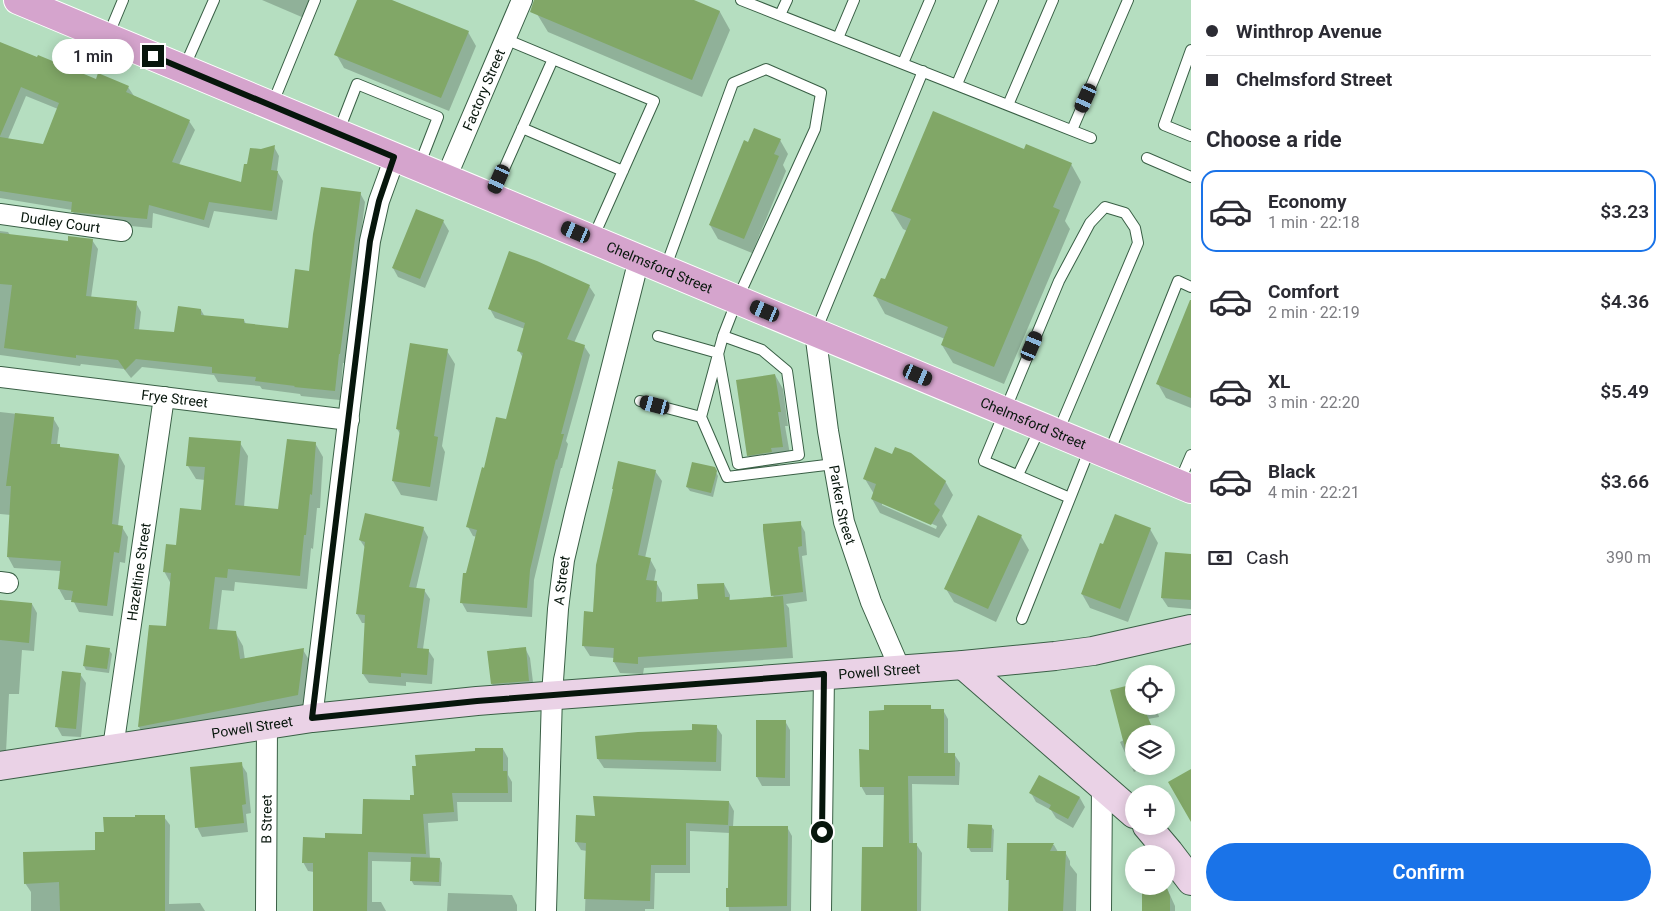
<!DOCTYPE html>
<meta charset="utf-8">
<style>
:root{--surface:#fff;--page:#f7f7f7;--text:#2b2b33;--muted:#7c7c81;--line:#e1e1e2;--accent:#1a73e8}
body{margin:0;font-family:Roboto,sans-serif;background:var(--page);color:var(--text);height:100vh;display:flex;flex-direction:column;font-size:19px;white-space:nowrap}
*{box-sizing:border-box;margin:0}
p{font-size:16px;color:var(--muted)}
.icon{flex:none;width:28px;height:28px;fill:none;stroke:currentColor;stroke-width:2;stroke-linecap:round;stroke-linejoin:round}
.map{position:relative;flex:1;overflow:hidden}
.drawer{display:flex;flex-direction:column;background:var(--surface);width:475px}
.drawer>*{flex:none}
.top-card{display:grid;align-content:center;height:110px;padding:0 15px;background:var(--surface)}
.fabs{position:absolute;left:1125px;top:665px;display:grid;gap:10px}
.fabs a{display:grid;place-items:center;width:50px;height:50px;border-radius:50%;background:var(--surface);box-shadow:0 2px 12px #0003;font-size:25px}
.end{position:absolute;width:22px;height:22px;margin:-11px;border:6px solid #07160c;background:#fff;box-shadow:0 0 0 2px #fff}
.from{border-radius:50%}
.bubble{position:absolute;height:35px;border-radius:18px;background:var(--surface);box-shadow:0 2px 12px #0003;font-size:16px;font-weight:600;line-height:35px;text-align:center}
.car{position:absolute;width:15px;height:30px;margin:-15px -8px;border-radius:6px;box-shadow:0 0 4px 1px #0007;background:linear-gradient(#222 24%,#8ab4d8 0 40%,#222 0 76%,#8ab4d8 0 86%,#222 0)}
.top-card b{display:flex;align-items:center;gap:18px;height:48px;font-size:19px}
.top-card b+b{border-top:1px solid var(--line)}
.top-card i{width:12px;height:12px;background:var(--text)}
ul{padding:0;list-style:none}
li{display:flex;align-items:center;gap:15px;height:82px;margin:0 10px 8px;padding:0 5px;border:2px solid transparent;border-radius:15px}
li div{flex:1}
li b{display:block;font-size:19px}
li em{font-style:normal;font-weight:600}
li.active{border-color:var(--accent)}
li>.icon{width:45px;height:45px;stroke-width:1.5}
h2{padding:0 15px;font-size:22px;line-height:60px}
.pay{display:flex;align-items:center;gap:12px;height:55px;padding:0 15px;font-size:19px}
.pay p{margin-inline-start:auto}
.button{display:flex;gap:10px;margin-top:auto;padding:10px 15px}
.button a{flex:1;height:58px;border-radius:30px;background:var(--accent);color:#fff;font-size:20px;font-weight:600;line-height:58px;text-align:center}
main{display:flex;flex:1;min-height:0}
.map>svg:first-child{display:block}
</style>
<main>
<div class="map">
<svg width="1191" height="911" viewBox="0 0 1191 911">
<rect width="100%" height="100%" fill="#b5dec0"/>
<path fill="#0003" fill-rule="evenodd" d="M262 0H312L304 18Z
M358 0H389L468 32 476 46 449 111 344 68 336 54Z
M543 0H690L720 12 730 30 702 97 548 32 537 14Z
M0 43 96 81 128 87 134 96 189 121 195 130 179 165 242 183 248 166 261 150 274 147 279 156 277 171 283 181 277 220 214 211 209 228 153 213 152 228 78 221 72 210 0 198ZM26 96 58 109 44 146 8 139Z
M780 140 788 154 783 165 786 171 752 253 718 239 710 225 749 144Z
M1024 151 1071 164 1081 182 1065 221 1070 229 1004 384 953 363 942 345 945 339 885 314 875 296 886 281 907 231 903 229 892 211Z
M360 193 365 202 345 363H343L340 400 301 396 300 394 262 389 260 386 218 382 214 375 142 367 131 378 124 369 81 364 80 366 0 355V231L8 232 10 235 69 242 92 240 98 249 91 298 136 303 141 312 139 330 175 333 201 310 205 317 244 320 246 324 289 329 310 272Z
M443 221 449 231 425 288 398 277 393 268Z
M589 286 595 295 574 343 584 346 590 355 566 441 568 444 562 468H561L534 580 532 617 467 612 462 603 466 575 477 537 473 536 468 527 484 469 507 421 523 358 519 351 525 329 495 318 490 309Z
M1191 317V408L1166 398 1158 384Z
M447 351 455 364 442 446 445 452 437 501 401 495 393 481 401 435 397 429Z
M775 375 783 389 788 426H785L791 460 778 462 779 466 756 469 748 455Z
M0 412 53 418 59 428 57 445 60 446 61 449 119 455 125 466 118 526 122 527 128 537 125 563 120 562 113 616 79 612 73 600H65L59 589 61 571 14 568 8 557 11 515 0 514Z
M240 443 248 456 244 507 279 511 315 443 323 457 320 508H317L313 549 311 548 307 589 235 582 234 591 222 590 217 631 235 632 243 646 245 660 303 650 311 663 306 709 147 741 139 727 150 626 167 627 171 584 164 571 177 546 202 511 205 480 196 479 188 466Z
M714 468 718 476 713 497 690 491 687 487Z
M655 471 662 481 645 558 650 559 656 570 654 582H656L662 593V603L699 600 724 584 730 595V602L774 598 773 595 800 523 805 532 807 555 802 556 807 601 786 604 789 608 793 658 644 668 643 674 620 673 614 662V658L590 656 583 645 594 613Z
M865 479 945 481 953 495 942 516 947 525 939 538 880 513 872 499 874 494ZM882 502 937 526 936 529 882 505Z
M423 528 428 537 416 589 424 590 430 599 423 649 428 650 434 659 432 684 406 682V686L369 683 363 674 366 623H362L357 614 366 549 360 540Z
M1150 529 1158 543 1128 622 1090 608 1082 594 1104 545Z
M1021 536 1029 550 996 622 954 602 946 589Z
M1191 555V609L1168 607 1162 598Z
M32 604 37 613 34 651 22 650 19 694H9L6 752H0V613Z
M525 648 530 658 534 690 497 693 492 684Z
M109 650 112 654 109 673 86 670 84 666Z
M80 674 86 683 81 737 62 736 57 727Z
M1134 706H1156L1159 717 1148 719 1155 734H1134V766H1147L1134 772 1120 742 1124 740Z
M930 707 932 710H943L948 719V754H954L960 763 959 785 912 784 913 844H916L922 853 921 911H863L884 848 885 795H866L861 786 870 751Z
M785 721 790 730V786H762L757 777Z
M716 726 722 735 721 771 604 768 598 759Z
M503 749 508 758V775L512 782V802H457L458 821 428 823 430 859H440L442 863 441 886 414 885 411 880 412 862 372 861V902H381L386 911H314V872L308 871 303 862 326 839 363 835 412 801 416 796Z
M241 764 247 773 251 813 246 814 248 832 202 837 197 827Z
M1031 793 1080 798 1085 807 1073 828 1056 818 1051 810 1036 802Z
M729 802 734 811 733 827H787L792 836 791 911H729L727 889H729L730 833 690 831V873H655L654 909H645V911H585L587 851 581 850 576 842 596 817Z
M164 817 170 825 169 904 200 903 205 911H31V892L25 883 96 852 105 833Z
M991 826 994 830 993 852H971L968 847Z
M1008 844 1054 845 1058 852H1065L1070 861V865L1077 874 1076 911H1009Z
M1166 886 1175 906V911H1143Z
M448 893 512 895 517 905V911H447Z"/>
<path fill="#81a767" d="M357 0H392L469 31 441 98 334 55Z
M534 0H694L720 11 692 80 530 12Z
M0 42 37 57 38 55 96 79 98 73 129 86 126 92 190 120 172 162 241 182 244 164H247L250 148 261 149 275 145 271 170 278 171 272 211 209 202 204 220 149 205 147 219 71 212 72 202 0 191V137L43 144 59 103 21 87 0 136Z
M933 111 1024 149 1026 144 1072 163 1053 207 1060 210 994 367 941 345 948 327 873 296 881 278 885 279 911 219 891 211Z
M754 128 781 139 774 154 779 156 744 239 709 225 744 140 748 142Z
M321 187 361 192 340 354H339L335 391 294 387 295 386 255 381 256 377 212 373V367L136 359 125 370 118 360 76 355V358L4 348 12 285 0 284V233L68 241V236L93 239 86 296 137 301 134 329 174 332 178 306 201 309V315L244 319V323L288 328 295 269 309 271 313 234Z
M416 209 444 220 420 279 392 268Z
M509 251 537 261 590 285 567 339 585 345 561 434H564L557 460 556 459 530 570 527 608 460 603 463 573H466L477 530 466 527 482 467 484 468 496 417 506 419 523 353 517 351 525 323 488 309Z
M1190 300H1191V398L1156 384Z
M410 343 448 349 434 436 438 437 430 487 392 481 400 430 396 429Z
M775 374 781 412H778L783 447 771 448 772 452 747 456 736 380Z
M15 413 54 417 51 444H60V447L119 454 112 524 123 526 119 553 114 552 107 606 71 602 73 591 58 589 61 561 7 557 11 486H6Z
M189 437 241 441 235 505 278 509 287 439 316 442 312 495 310 494 306 535H304L300 576 228 569 227 578 215 577 209 629 236 631 240 659 304 648 298 695 138 727 149 625 166 626 171 573 163 572 166 544 176 545 180 508 201 510 205 467 186 466Z
M875 447 892 454 895 447 911 453 946 481 934 504 940 510 931 525 871 499 876 484 863 479Z
M618 461 656 470 638 555 651 558 646 580 657 581 656 602 698 599 697 584 724 583 725 597H729V600L783 596 787 647 638 657V664L613 662 614 648 582 646 584 611 593 612 596 565 613 489H612Z
M692 462 715 467 717 471 711 493 686 487Z
M365 513 424 527 409 587 425 589 417 648 429 649 427 675 401 673V677L362 674 365 615 356 614 365 542 359 540Z
M1115 514 1151 528 1120 609 1081 594 1100 543 1103 544Z
M978 515 1022 535 988 609 944 589Z
M801 521 802 546 798 547 803 592 771 596 763 530V524Z
M1165 552 1191 554V600L1161 598Z
M0 600 32 603 29 643 0 640Z
M86 645 110 648 107 669 83 666Z
M526 647 529 681 491 684 487 651Z
M62 671 81 673 76 729 55 727Z
M1134 684V706H1143L1155 734H1134V755L1127 756 1110 690Z
M884 705H931V709H944V753H955V776H908L909 843H917V911H861L862 847H883L884 787H860L859 749 869 750V711L884 710Z
M756 720H786L785 778 756 777Z
M692 724 717 725 716 762 597 759 595 736 638 732 692 730Z
M475 748H503V771H507L508 793H452L454 812 423 814 426 854 368 852 367 911H313V863H302L303 837 325 838V833L362 834 363 799 410 800V795H414L412 766H416L415 755 475 751Z
M242 762 246 804 242 805 244 823 195 828 190 767Z
M1191 769V822L1168 782Z
M1039 775 1080 797 1068 819 1049 809 1051 805 1029 793Z
M593 796 729 801 728 825 686 823V865H651L650 901 584 899 586 843 575 842 576 815 595 816Z
M135 815H165V911H60L59 882 24 884 23 852 95 850V832H104L103 817H135Z
M968 824 992 825 991 848H967Z
M729 826H788L787 906 726 907V888H728Z
M1007 843H1054L1050 851H1066L1063 911H1008L1009 880H1006Z
M411 857 440 858 439 882 410 881Z
M1142 886H1166L1170 896V911H1142Z"/>
<g fill="none" stroke-linecap="round" stroke-linejoin="round">
<defs>
<path id="lane" d="M741 0 1091 138
M780 15 787 0
M108 36 123 0
M838 38 854 0
M505 39 654 101 593 238
M1191 50 1164 125 1191 136
M903 63 930 0
M184 68 214 0
M957 84 993 0
M272 105 315 0
M1008 105 1053 0
M522 128 623 171
M1072 130 1128 0
M338 133 357 84 438 117 419 166
M1147 158 1191 177
M492 196 553 59
M665 269 733 83 766 69 821 93 815 129 737 300 723 336 701 417 727 477 834 464
M816 331 923 71
M658 336 718 353 738 464 799 455 787 371 762 350 723 336
M640 401 701 417
M1058 432 1138 243 1135 228 1125 213 1105 207 1090 223 1059 281 984 461 1070 498
M1109 453 1178 281 1191 287
M1018 475 1041 426
M1179 483 1191 455
M1022 619 1090 448"/>
<g id="street">
<path id="s1" d="M446 178 522 0"/>
<path id="s2" d="M0 214 122 231"/>
<path id="s3" d="M815 332 828 431 844 522 871 602 900 669"/>
<path id="s4" d="M0 377 349 420"/>
<path d="M0 582 8 583"/>
<path d="M312 718 370 241 379 201 395 157"/>
<path id="s5" d="M113 748 164 397"/>
<path id="s6" d="M266 911 267 725"/>
<path id="s7" d="M546 911 552 695 558 609 564 560 575 513 639 259"/>
<path d="M821 911 824 674"/>
<path d="M1101 911 1102 786"/>
</g>
<g id="secondary">
<path d="M963 665 1134 814"/>
<path id="s8" d="M0 766 312 718 477 701 963 665 1055 656 1093 651 1191 629"/>
<path d="M1147 826 1169 852 1191 881"/>
</g>
<g id="primary">
<path id="s9" d="M18 0 1191 489"/>
</g>
</defs>
<use href="#lane" stroke="#395f45" stroke-width="12"/>
<use href="#street" stroke="#395f45" stroke-width="22"/>
<use href="#secondary" stroke="#395f45" stroke-width="30"/>
<use href="#primary" stroke="#fff" stroke-width="30"/>
<use href="#lane" stroke="#fff" stroke-width="10"/>
<use href="#street" stroke="#fff" stroke-width="20"/>
<use href="#secondary" stroke="#ead2e6" stroke-width="28"/>
<use href="#primary" stroke="#d5a4cd" stroke-width="28"/>
</g>
<g fill="none" stroke-linecap="round" stroke-linejoin="round">
<path stroke="#07160c" stroke-width="6" d="M153 56 394 157 379 201 370 241 312 718 477 701 824 674 822 832"/>
</g>
<g text-anchor="middle" dominant-baseline="central" stroke-width="5" stroke-linejoin="round" paint-order="stroke">
<g font-size="14" fill="#07160c" stroke="#e5f9ea">
<text stroke="none"><textPath href="#s1" startOffset="96">Factory Street</textPath></text>
<text stroke="none"><textPath href="#s2" startOffset="61">Dudley Court</textPath></text>
<text stroke="none"><textPath href="#s9" startOffset="695">Chelmsford Street</textPath></text>
<text stroke="none"><textPath href="#s4" startOffset="176">Frye Street</textPath></text>
<text stroke="none"><textPath href="#s9" startOffset="1100">Chelmsford Street</textPath></text>
<text stroke="none"><textPath href="#s3" startOffset="175">Parker Street</textPath></text>
<text stroke="none"><textPath href="#s5" startOffset="178">Hazeltine Street</textPath></text>
<text stroke="none"><textPath href="#s7" startOffset="331">A Street</textPath></text>
<text stroke="none"><textPath href="#s8" startOffset="885">Powell Street</textPath></text>
<text stroke="none"><textPath href="#s8" startOffset="255">Powell Street</textPath></text>
<text stroke="none"><textPath href="#s6" startOffset="92">B Street</textPath></text>
</g>
</g>
</svg>
<div class="fabs">
<a><svg class="icon" aria-label="locate" viewBox="0 0 24 24"><circle cx="12" cy="12" r="6"/><path d="M12 2v4M12 18v4M2 12h4M18 12h4"/></svg></a>
<a><svg class="icon" aria-label="layers" viewBox="0 0 24 24"><path d="M12 4l9 5-9 5-9-5zM3 14l9 5 9-5"/></svg></a>
<a>+</a>
<a>−</a>
</div>
<i class="end from" style="left:822px;top:832px"></i>
<i class="end" style="left:153px;top:56px"></i>
<div class="bubble" style="left:52px;top:39px;width:82px">1 min</div>
<i class="car" style="left:1086px;top:98px;rotate:204deg"></i>
<i class="car" style="left:499px;top:179px;rotate:204deg"></i>
<i class="car" style="left:576px;top:232px;rotate:293deg"></i>
<i class="car" style="left:765px;top:311px;rotate:293deg"></i>
<i class="car" style="left:1032px;top:346px;rotate:23deg"></i>
<i class="car" style="left:918px;top:375px;rotate:113deg"></i>
<i class="car" style="left:655px;top:405px;rotate:285deg"></i>
</div>
<section class="drawer">
<div class="top-card">
<b><i class="from"></i>Winthrop Avenue</b>
<b><i></i>Chelmsford Street</b>
</div>
<h2>Choose a ride</h2>
<ul>
<li class="active"><svg class="icon" aria-label="car" viewBox="0 0 24 24"><path d="M5 17H2v-5l4-1 3-4h7l3 4 3 1v5h-3M9 17h6M6 11h13"/><circle cx="7" cy="17" r="2"/><circle cx="17" cy="17" r="2"/></svg><div><b>Economy</b><p>1 min · 22:18</p></div><em>$3.23</em></li>
<li><svg class="icon" aria-label="car" viewBox="0 0 24 24"><path d="M5 17H2v-5l4-1 3-4h7l3 4 3 1v5h-3M9 17h6M6 11h13"/><circle cx="7" cy="17" r="2"/><circle cx="17" cy="17" r="2"/></svg><div><b>Comfort</b><p>2 min · 22:19</p></div><em>$4.36</em></li>
<li><svg class="icon" aria-label="car" viewBox="0 0 24 24"><path d="M5 17H2v-5l4-1 3-4h7l3 4 3 1v5h-3M9 17h6M6 11h13"/><circle cx="7" cy="17" r="2"/><circle cx="17" cy="17" r="2"/></svg><div><b>XL</b><p>3 min · 22:20</p></div><em>$5.49</em></li>
<li><svg class="icon" aria-label="car" viewBox="0 0 24 24"><path d="M5 17H2v-5l4-1 3-4h7l3 4 3 1v5h-3M9 17h6M6 11h13"/><circle cx="7" cy="17" r="2"/><circle cx="17" cy="17" r="2"/></svg><div><b>Black</b><p>4 min · 22:21</p></div><em>$3.66</em></li>
</ul>
<div class="pay"><svg class="icon" aria-label="cash" viewBox="0 0 24 24"><path d="M3 7h18v10H3z"/><circle cx="12" cy="12" r="2"/></svg>Cash<p>390 m</p></div>
<div class="button"><a>Confirm</a></div>
</section>
</main>
